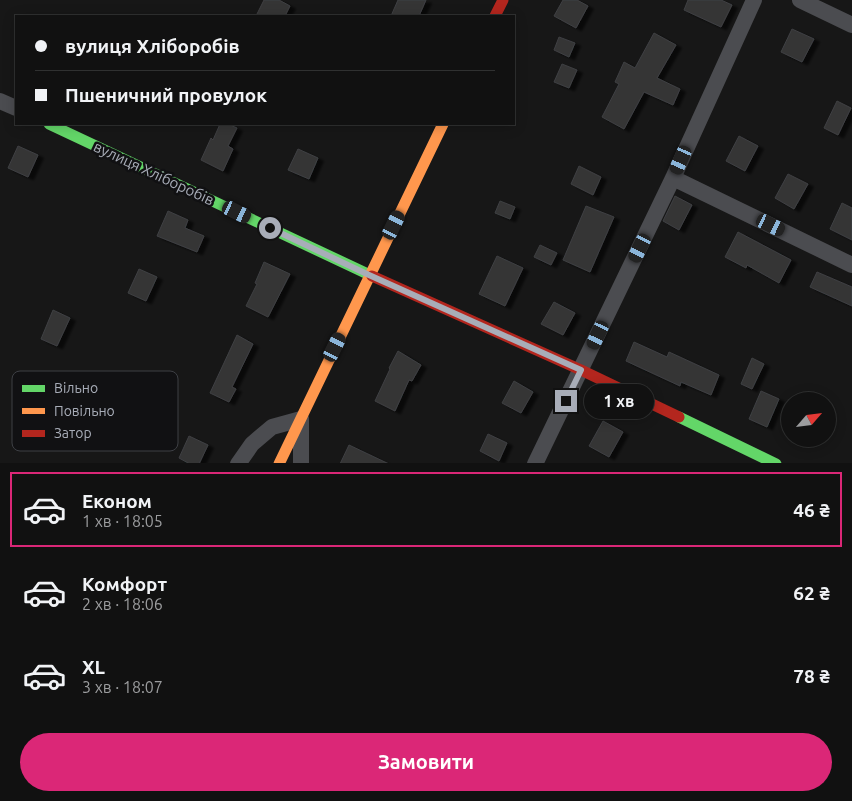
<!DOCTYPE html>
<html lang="uk">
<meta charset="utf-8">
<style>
:root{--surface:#111;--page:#1e1f1f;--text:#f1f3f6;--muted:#9c9d9f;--line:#303131;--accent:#db2777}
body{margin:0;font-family:Ubuntu,sans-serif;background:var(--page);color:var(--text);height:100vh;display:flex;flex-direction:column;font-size:19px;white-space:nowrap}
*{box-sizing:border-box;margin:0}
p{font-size:16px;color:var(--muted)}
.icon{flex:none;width:28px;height:28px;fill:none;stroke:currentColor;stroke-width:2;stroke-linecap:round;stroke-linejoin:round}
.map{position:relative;height:463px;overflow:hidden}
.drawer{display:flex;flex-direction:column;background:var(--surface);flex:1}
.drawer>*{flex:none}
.hud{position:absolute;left:15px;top:15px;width:500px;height:110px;border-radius:0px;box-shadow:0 2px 12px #0003,0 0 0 1px var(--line);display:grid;align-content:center;height:110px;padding:0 20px;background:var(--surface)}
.needle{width:32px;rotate:62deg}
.buttons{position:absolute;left:781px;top:392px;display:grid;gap:10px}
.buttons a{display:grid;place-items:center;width:55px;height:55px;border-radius:50%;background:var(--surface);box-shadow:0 2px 12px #0003,0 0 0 1px var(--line);font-size:25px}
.end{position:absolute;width:22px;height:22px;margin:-11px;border:6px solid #a8adb8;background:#111;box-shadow:0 0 0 2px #111}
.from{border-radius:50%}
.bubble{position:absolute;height:35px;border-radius:18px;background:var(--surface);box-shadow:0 2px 12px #0003,0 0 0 1px var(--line);font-size:16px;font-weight:600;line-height:35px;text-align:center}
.car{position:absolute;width:15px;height:30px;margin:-15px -8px;border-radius:6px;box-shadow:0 0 4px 1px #0007;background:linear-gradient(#222 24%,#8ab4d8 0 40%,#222 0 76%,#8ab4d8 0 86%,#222 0)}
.hud b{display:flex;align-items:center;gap:18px;height:48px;font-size:19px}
.hud b+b{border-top:1px solid var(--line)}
.hud i{width:12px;height:12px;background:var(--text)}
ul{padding:9px 0 0;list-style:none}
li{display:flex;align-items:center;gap:15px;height:75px;margin:0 10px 8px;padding:0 10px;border:2px solid transparent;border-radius:0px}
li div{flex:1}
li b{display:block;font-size:19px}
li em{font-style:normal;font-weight:600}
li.active{border-color:var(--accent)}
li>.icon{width:45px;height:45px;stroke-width:1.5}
.cta{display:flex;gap:10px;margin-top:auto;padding:10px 20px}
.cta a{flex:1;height:58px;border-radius:30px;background:var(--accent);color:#fff;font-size:20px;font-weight:600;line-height:58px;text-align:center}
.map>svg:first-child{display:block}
</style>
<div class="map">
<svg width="852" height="464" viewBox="0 0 852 464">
<defs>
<filter id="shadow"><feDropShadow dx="5.5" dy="3" stdDeviation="1" flood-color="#0009"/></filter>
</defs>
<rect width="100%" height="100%" fill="#171717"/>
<path fill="#353536" stroke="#3f4043" filter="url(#shadow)" d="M264 0H279L290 6 285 16H256Z
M398 0H426L419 16H391Z
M563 0H577L588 6 576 28 554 16Z
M688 0H721L732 5 721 27 684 10Z
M792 29 814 39 802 62 781 52Z
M654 33 676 45 657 78 680 89 673 105 644 92 624 129 602 117 619 84 615 82 624 62 635 68Z
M559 37 575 43 569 57 554 50Z
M562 64 577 70 569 88 554 82Z
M837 101 851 108 838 135 824 128Z
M220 124H228L237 128 228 146 233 149 223 171 201 160 211 138 213 140Z
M739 136 758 146 745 171 726 161Z
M18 146 38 155 28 177 8 168Z
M298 149 318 158 309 179 288 170Z
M579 166 601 177 593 195 571 184Z
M788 174 808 184 794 209 775 198Z
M675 196 692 205 679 230 663 221Z
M500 201 515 207 510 219 495 213Z
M842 203 852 208V240L830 229Z
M586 206 614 217 590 272 563 260Z
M168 211 188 220 185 228 204 236 197 252 157 236Z
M738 232 791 260 779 283 747 265 746 268 725 257Z
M540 245 557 253 551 265 534 257Z
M497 256 523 268 505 306 479 294Z
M264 262 290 274 268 317 246 306 257 284 255 283Z
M139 269 157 277 146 301 128 293Z
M817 272 852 287V306L810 287Z
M554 302 575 313 563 335 541 324Z
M53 310 70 318 57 346 41 339Z
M237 335 253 344 232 387 236 389 229 402 210 393Z
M634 342 667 357 669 352 719 375 711 395 681 382 680 386 626 361Z
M398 351 421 365 412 381 409 380 395 411 375 401 390 369 389 368Z
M752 358 764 364 752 389 741 384Z
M514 381 533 392 521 413 502 403Z
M761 391 779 399 767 427 749 419Z
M603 421 623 432 609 457 589 446Z
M488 434 507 443 499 461 480 451Z
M189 436 208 445 199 464H190L179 458Z
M349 445 389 464H340Z"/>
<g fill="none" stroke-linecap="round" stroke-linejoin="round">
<path stroke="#4b4c50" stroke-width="16" d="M800 0 852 25
M0 101 16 108
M673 178 852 265
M238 464 252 444 272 427 301 419V464
M535 464 673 178 754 0"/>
<path stroke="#63d668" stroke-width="11" d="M49 124 372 276
M679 417 776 464"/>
<path stroke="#ff974d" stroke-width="11" d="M279 464 443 124"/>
<path stroke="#b3261e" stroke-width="11" d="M495 16 503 0
M372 276 581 370 679 417"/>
</g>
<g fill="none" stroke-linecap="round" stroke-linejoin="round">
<path stroke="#a8adb8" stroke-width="6" d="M270 228 369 275 581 370 566 401"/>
</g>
<g text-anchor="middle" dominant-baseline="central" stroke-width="5" stroke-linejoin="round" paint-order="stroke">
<g font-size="15" fill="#a8adb8" stroke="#111113">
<text transform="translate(154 173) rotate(25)">вулиця Хліборобів</text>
</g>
</g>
<rect x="12" y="371" width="166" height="80" rx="8" fill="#111113" stroke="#3e4045" stroke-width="1"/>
<rect x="22" y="385" width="23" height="7" fill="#63d668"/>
<rect x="22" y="408" width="23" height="6" fill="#ff974d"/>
<rect x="22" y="430" width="23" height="7" fill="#b3261e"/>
<g font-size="14" fill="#a8adb8">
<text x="54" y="393">Вільно</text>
<text x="54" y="416">Повільно</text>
<text x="54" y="438">Затор</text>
</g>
</svg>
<div class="buttons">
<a><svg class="needle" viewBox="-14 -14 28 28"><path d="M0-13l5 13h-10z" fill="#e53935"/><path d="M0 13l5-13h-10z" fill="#9c9d9f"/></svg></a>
</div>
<i class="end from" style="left:270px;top:228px"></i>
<i class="end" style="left:566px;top:401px"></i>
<div class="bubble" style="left:584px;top:384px;width:70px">1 хв</div>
<i class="car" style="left:681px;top:160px;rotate:204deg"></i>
<i class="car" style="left:237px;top:212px;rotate:116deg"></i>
<i class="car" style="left:394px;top:225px;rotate:26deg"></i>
<i class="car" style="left:771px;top:225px;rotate:116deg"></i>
<i class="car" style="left:640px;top:248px;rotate:206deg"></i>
<i class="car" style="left:598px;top:335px;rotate:205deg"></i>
<i class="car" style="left:335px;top:347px;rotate:26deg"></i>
<div class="hud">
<b><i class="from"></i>вулиця Хліборобів</b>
<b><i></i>Пшеничний провулок</b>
</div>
</div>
<section class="drawer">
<ul>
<li class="active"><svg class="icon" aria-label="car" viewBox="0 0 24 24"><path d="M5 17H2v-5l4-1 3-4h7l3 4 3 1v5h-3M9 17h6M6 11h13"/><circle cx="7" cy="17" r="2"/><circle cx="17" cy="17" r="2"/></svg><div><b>Економ</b><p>1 хв · 18:05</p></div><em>46 ₴</em></li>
<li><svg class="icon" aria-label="car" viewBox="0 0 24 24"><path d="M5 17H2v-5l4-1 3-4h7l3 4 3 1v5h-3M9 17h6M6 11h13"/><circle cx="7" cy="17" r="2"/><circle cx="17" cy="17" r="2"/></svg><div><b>Комфорт</b><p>2 хв · 18:06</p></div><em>62 ₴</em></li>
<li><svg class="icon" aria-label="car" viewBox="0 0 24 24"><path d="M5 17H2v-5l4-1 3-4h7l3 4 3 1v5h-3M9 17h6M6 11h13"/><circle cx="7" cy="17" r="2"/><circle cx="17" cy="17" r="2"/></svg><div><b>XL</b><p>3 хв · 18:07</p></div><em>78 ₴</em></li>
</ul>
<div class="cta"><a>Замовити</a></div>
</section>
